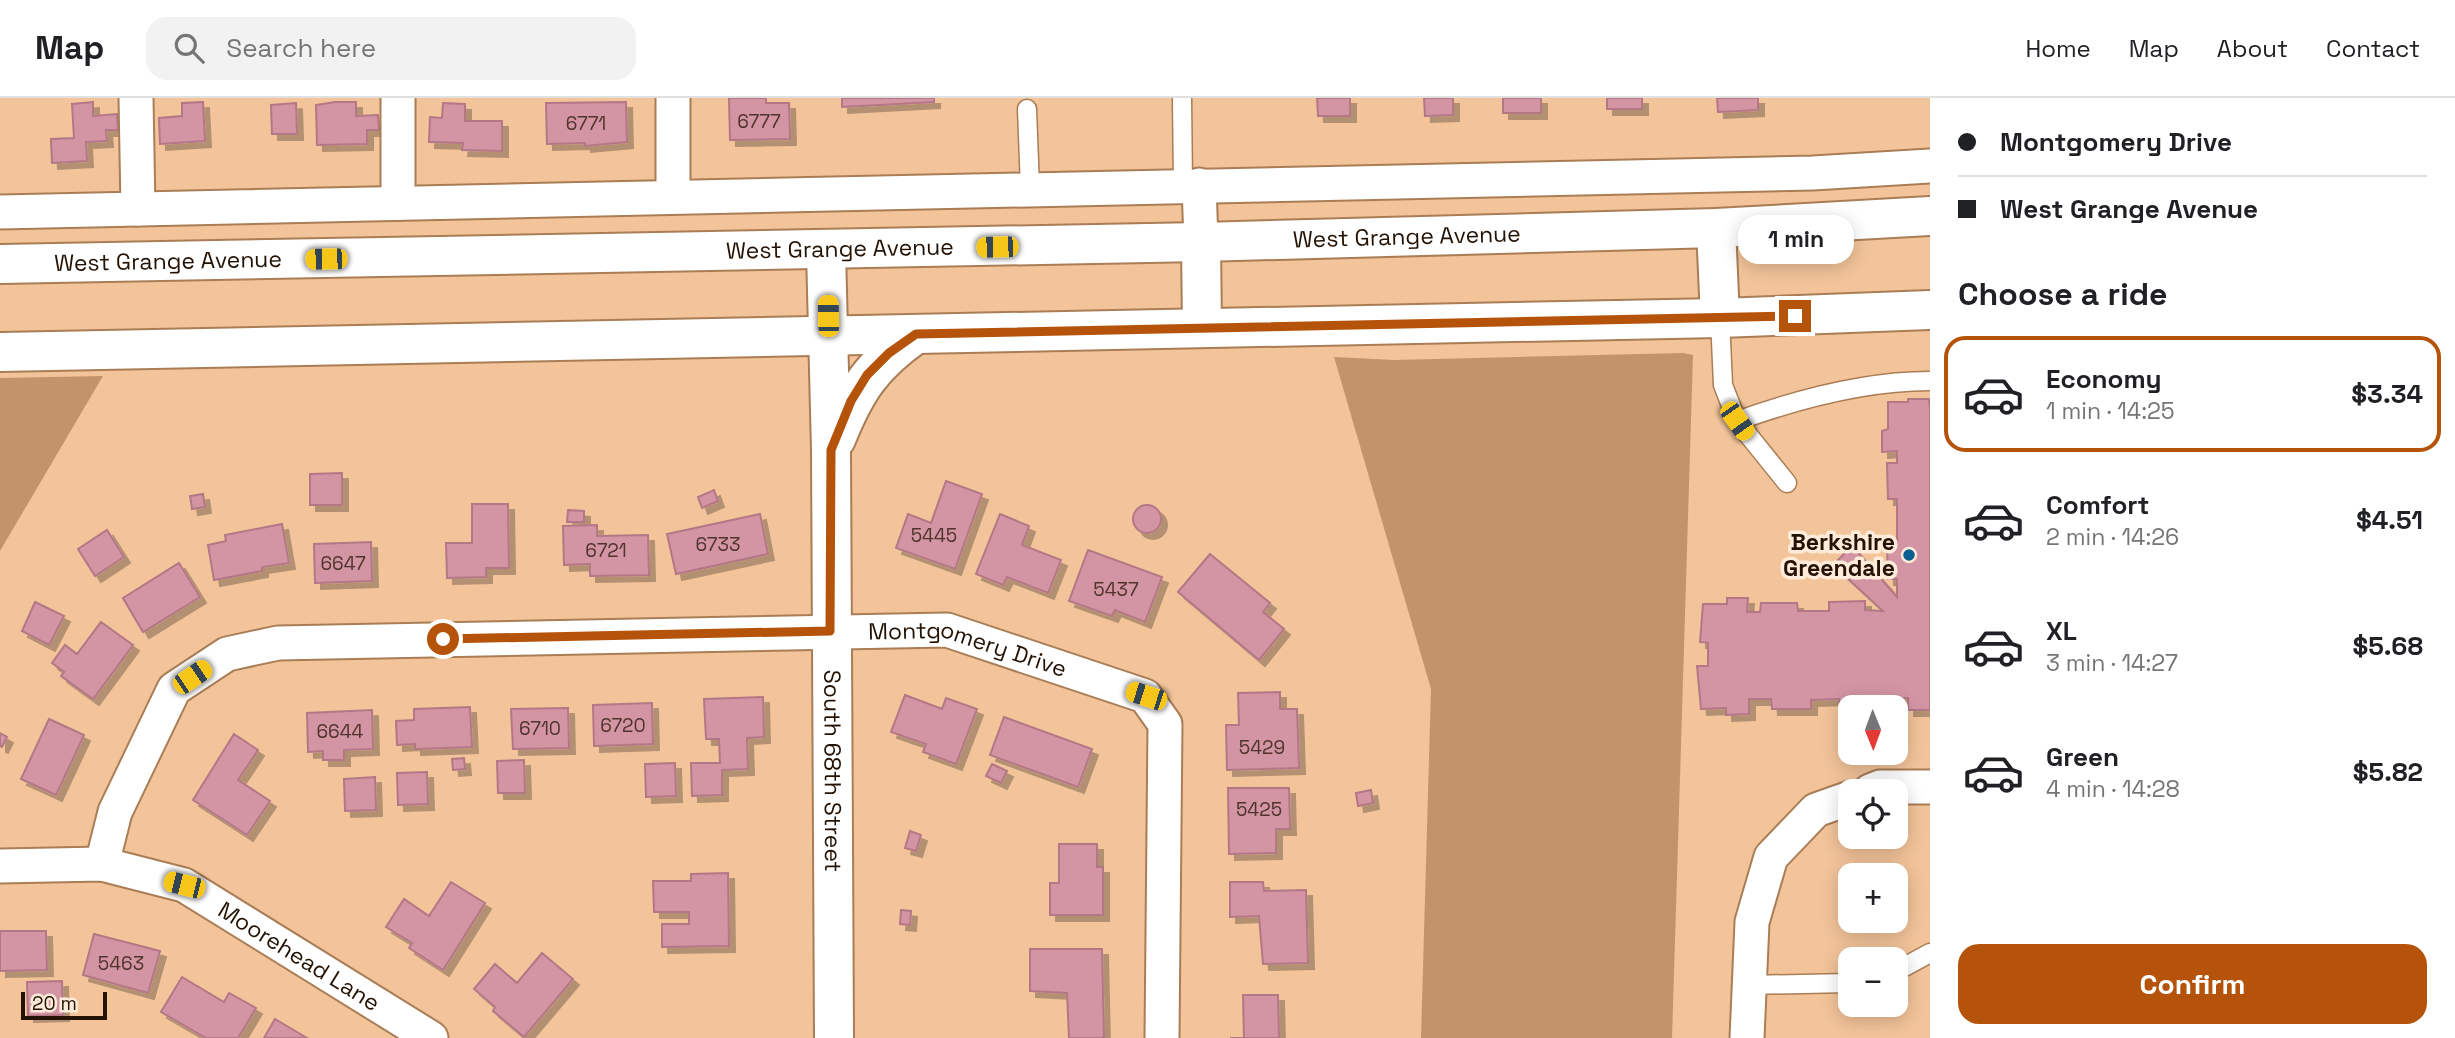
<!DOCTYPE html>
<meta charset="utf-8">
<style>
:root{--surface:#fff;--page:#f2f2f2;--text:#202124;--muted:#757577;--line:#e0e0e0;--accent:#b45309}
body{margin:0;font-family:"Space Grotesk",sans-serif;background:var(--page);color:var(--text);height:100vh;display:flex;flex-direction:column;font-size:26px;white-space:nowrap}
*{box-sizing:border-box;margin:0}
p{font-size:23px;color:var(--muted)}
.icon{flex:none;width:38px;height:38px;fill:none;stroke:currentColor;stroke-width:2;stroke-linecap:round;stroke-linejoin:round}
.map{position:relative;flex:1;overflow:hidden}
.drawer{display:flex;flex-direction:column;background:var(--surface);width:525px}
.drawer>*{flex:none}
.hud{display:grid;align-content:center;height:154px;padding:0 28px;background:var(--surface)}
.needle{width:46px;rotate:179deg}
.controls{position:absolute;left:1838px;top:597px;display:grid;gap:14px}
.controls a{display:grid;place-items:center;width:70px;height:70px;border-radius:14px;background:var(--surface);box-shadow:0 4px 18px #0003;font-size:35px}
.scale{position:absolute;left:21px;bottom:18px;width:86px;box-sizing:border-box;padding-left:7px;border:4px solid #241304;border-top:0;font-size:19px;line-height:24px;white-space:nowrap;color:#241304;-webkit-text-stroke:5px #ffebda;paint-order:stroke}
.end{position:absolute;width:32px;height:32px;margin:-16px;border:9px solid #b45309;background:#fff;box-shadow:0 0 0 4px #fff}
.from{border-radius:50%}
.bubble{position:absolute;height:49px;border-radius:21px;background:var(--surface);box-shadow:0 4px 18px #0003;font-size:23px;font-weight:700;line-height:49px;text-align:center}
.car{position:absolute;width:21px;height:42px;margin:-21px -10px;border-radius:9px;box-shadow:0 0 5px 2px #0007;background:linear-gradient(#f5c518 24%,#345 0 40%,#f5c518 0 76%,#345 0 86%,#f5c518 0)}
.hud b{display:flex;align-items:center;gap:24px;height:66px;font-size:26px}
.hud b+b{border-top:2px solid var(--line)}
.hud i{width:18px;height:18px;background:var(--text)}
ul{padding:0;list-style:none}
li{display:flex;align-items:center;gap:21px;height:116px;margin:0 14px 10px;padding:0 14px;border:4px solid transparent;border-radius:21px}
li div{flex:1}
li b{display:block;font-size:26px}
li em{font-style:normal;font-weight:700}
li.current{border-color:var(--accent)}
li>.icon{width:63px;height:63px;stroke-width:1.5}
h2{padding:0 28px;font-size:32px;line-height:84px}
.button{display:flex;gap:14px;margin-top:auto;padding:14px 28px}
.button a{flex:1;height:80px;border-radius:21px;background:var(--accent);color:#fff;font-size:28px;font-weight:700;line-height:80px;text-align:center}
header{display:flex;align-items:center;gap:42px;box-sizing:border-box;height:98px;padding:0 35px;background:var(--surface);border-bottom:2px solid var(--line)}
header strong{font-size:33px}
nav{display:flex;gap:38px;margin-inline-start:auto;font-size:24px}
.search{width:490px;height:63px;background:var(--page);display:flex;align-items:center;gap:18px;box-sizing:border-box;padding:0 24px;border-radius:21px;color:var(--muted);font-size:26px}
main{display:flex;flex:1;min-height:0}
.map>svg:first-child{display:block}
</style>
<header>
<strong>Map</strong>
<div class="search"><svg class="icon" aria-label="search" viewBox="0 0 24 24"><circle cx="10" cy="10" r="6"/><path d="M15 15l6 6"/></svg>Search here</div>
<nav><a>Home</a><a>Map</a><a>About</a><a>Contact</a></nav>
</header>
<main>
<div class="map">
<svg width="1930" height="940" viewBox="0 0 1930 940">
<defs>
<filter id="shadow"><feDropShadow dx="6" dy="6" stdDeviation="0" flood-color="#0004"/></filter>
</defs>
<rect width="100%" height="100%" fill="#f3c49a"/>
<path fill="#c39469" d="M1683 255 1693 257 1672 940H1421L1431 591 1334 259 1394 262Z
M103 278 0 453V280Z"/>
<path fill="#d395a4" stroke="#b37786" stroke-width="2" filter="url(#shadow)" d="M729 0H766V5H789L790 41 730 42Z
M842 0H934V4L842 9Z
M1317 0H1350V18H1318Z
M1424 0H1453V17L1425 18Z
M1503 0H1541V15H1503Z
M1607 0H1642V11H1607Z
M1717 0H1758V12L1718 14Z
M93 4V18L117 16 118 32H106L107 43 86 44 87 63 52 65 51 41 74 40 72 6Z
M203 4 205 43 160 46 159 20 182 18V5Z
M335 4H356V18L378 17 379 32H367V46L317 47 316 7Z
M626 4 627 44 585 48V45L547 46 546 5Z
M296 5 297 36H272L271 7Z
M443 5 465 6V23H502V53L462 52 463 45 429 44 430 19 442 20Z
M1908 301H1929L1930 311V612H1908V600L1876 601V609L1840 611 1839 601 1811 602V611H1772L1771 601H1749V616L1726 617V610L1701 611 1697 568H1708V545L1700 544 1703 506H1727V500H1748L1747 514H1760L1761 505H1797L1798 513H1829V504L1865 503V512L1883 513 1833 467 1852 448 1897 499V481H1888L1887 445H1897V401H1888L1887 365H1897V353L1882 354V333L1888 331V304H1908Z
M342 375V407H310V376Z
M946 383 982 396 955 471 896 450 908 416 931 425Z
M714 392 718 403 702 410 698 399Z
M203 396 205 409 192 411 190 398Z
M472 406H508L509 470H486V479L447 480 446 445H472Z
M1133 421a14 14 0 1 1 28 0a14 14 0 1 1-28 0Z
M568 412 584 413V424H567Z
M760 416 768 456 676 476 667 436Z
M1000 416 1029 428 1022 447 1061 462 1048 495 1007 479 1003 487 976 476Z
M282 426 289 465 262 469V473L214 482 208 447 226 443 225 437Z
M597 427V438L648 437 649 477 590 478V466L564 467 563 428Z
M107 432 124 459 95 478 78 451Z
M371 444 372 483 315 485 314 446Z
M1088 452 1162 479 1145 524 1115 512 1112 518 1069 503Z
M1210 456 1270 505 1263 514 1284 531 1259 562 1178 494Z
M179 465 200 499 143 534 123 500Z
M35 504 64 518 49 547 22 533Z
M101 524 133 547 93 601 61 578 64 574 52 565 65 547 77 556Z
M1280 594V611H1297L1299 670 1227 672 1226 627H1239L1238 595Z
M905 597 942 611 946 600 977 611 956 666 923 654 926 646 891 634Z
M763 599 764 639 747 640 748 671 722 672V697L692 698 691 665H720L719 641H706L704 601Z
M652 605 653 646 594 648 593 607Z
M470 609 472 649 415 651V646L397 647 396 623 414 622V611Z
M568 610 569 650 513 651 511 611Z
M372 612 373 651 344 652V662H323V653L308 654 307 615Z
M1004 619 1092 651 1078 689 990 657Z
M49 621 84 637 56 697 21 681Z
M0 635 7 639 2 649 0 648Z
M234 636 258 652 238 682 270 703 247 737 193 702Z
M464 660 465 671 453 672 452 661Z
M524 662 525 695H498L497 663Z
M675 665 676 698 646 699 645 666Z
M992 666 1007 673 1001 685 986 678Z
M427 674 428 706 398 707 397 675Z
M375 679 376 712 345 713 344 681Z
M1228 690H1289L1290 731H1276V755L1229 756Z
M1371 692 1373 705 1358 708 1356 695Z
M910 733 921 737 916 753 905 750Z
M1059 746H1097V769H1103V817H1050V785H1059Z
M728 775 729 848 662 849V826H689V814H654L653 783H691V776Z
M451 784 485 805 443 872 409 850 412 845 386 829 404 801 429 818Z
M1230 784H1263L1264 793 1306 792 1308 865 1263 866 1259 818 1230 819Z
M901 812 911 813 910 827 900 826Z
M0 833H46L47 872 0 873Z
M94 836 160 853 148 895 83 877Z
M1030 851H1102L1104 940H1069L1067 895 1030 893Z
M542 855 573 881 524 939 493 913 495 909 474 891 495 866 517 885Z
M182 879 224 904 229 895 256 910 238 940H206L161 914Z
M62 883 63 917 28 918 27 884Z
M1243 897H1278L1279 940H1230H1244Z
M275 921 307 940H264Z"/>
<g fill="none" stroke-linecap="round" stroke-linejoin="round">
<defs>
<path id="lane" d="M1182 0 1183 87
M1027 11 1030 90
M1720 220 1723 287 1737 323C1798 301 1864 283 1930 283
M1737 323 1787 385
M1895 874 1930 855
M1748 887 1850 885"/>
<g id="street">
<path d="M136 0 138 111"/>
<path d="M398 0V105"/>
<path d="M1199 87 1201 144"/>
<path d="M673 97V0"/>
<path d="M0 114 1813 75 1930 68"/>
<path d="M1870 693 1880 689H1930"/>
<path id="s1" d="M102 766 115 714 174 591 227 556 278 545 947 532 1145 598 1165 626 1162 940"/>
<path id="s2" d="M0 768 102 766 184 787 431 940"/>
<path d="M1747 940 1752 824 1771 759 1816 712 1850 700"/>
</g>
<g id="secondary">
<path d="M1716 130 1720 220"/>
<path d="M1201 144 1202 230"/>
<path id="s3" d="M826 153 831 352 834 940"/>
<path id="s4" d="M0 166 1201 144 1716 130 1930 118"/>
<path d="M0 254 1720 220 1930 212"/>
<path d="M836 341C856 291 872 267 916 236"/>
</g>
</defs>
<use href="#lane" stroke="#a97d55" stroke-width="21"/>
<use href="#street" stroke="#a97d55" stroke-width="37"/>
<use href="#secondary" stroke="#a97d55" stroke-width="42"/>
<use href="#lane" stroke="#fff" stroke-width="18"/>
<use href="#street" stroke="#fff" stroke-width="33"/>
<use href="#secondary" stroke="#fff" stroke-width="38"/>
</g>
<g fill="none" stroke-linecap="round" stroke-linejoin="round">
<path stroke="#b45309" stroke-width="9" d="M443 541 830 533 831 352 851 303 867 277 889 255 916 236 1795 218"/>
</g>
<circle fill="#0b5f91" stroke="#ffebda" stroke-width="2.5" cx="1909" cy="457" r="7"/>
<g text-anchor="middle" dominant-baseline="central" stroke-width="7" stroke-linejoin="round" paint-order="stroke">
<g font-size="19" fill="#50342c">
<text x="759" y="23">6777</text>
<text x="586" y="25">6771</text>
<text x="934" y="437">5445</text>
<text x="718" y="446">6733</text>
<text x="606" y="452">6721</text>
<text x="343" y="465">6647</text>
<text x="1116" y="491">5437</text>
<text x="623" y="627">6720</text>
<text x="540" y="630">6710</text>
<text x="340" y="633">6644</text>
<text x="1262" y="649">5429</text>
<text x="1259" y="711">5425</text>
<text x="121" y="865">5463</text>
</g>
<g font-size="23" fill="#241304" stroke="#ffebda">
<text stroke="none"><textPath href="#s4" startOffset="1407">West Grange Avenue</textPath></text>
<text stroke="none"><textPath href="#s4" startOffset="840">West Grange Avenue</textPath></text>
<text stroke="none"><textPath href="#s4" startOffset="168">West Grange Avenue</textPath></text>
<text stroke="none"><textPath href="#s1" startOffset="998">Montgomery Drive</textPath></text>
<text stroke="none"><textPath href="#s3" startOffset="520">South 68th Street</textPath></text>
<text stroke="none"><textPath href="#s2" startOffset="322">Moorehead Lane</textPath></text>
</g>
<g font-size="23" font-weight="bold" fill="#241304" stroke="#ffebda" text-anchor="end">
<text x="1895" y="444">Berkshire<tspan x="1895" dy="26">Greendale</tspan></text>
</g>
</g>
</svg>
<div class="controls">
<a><svg class="needle" viewBox="-14 -14 28 28"><path d="M0-13l5 13h-10z" fill="#e53935"/><path d="M0 13l5-13h-10z" fill="#757577"/></svg></a>
<a><svg class="icon" aria-label="locate" viewBox="0 0 24 24"><circle cx="12" cy="12" r="6"/><path d="M12 2v4M12 18v4M2 12h4M18 12h4"/></svg></a>
<a>+</a>
<a>−</a>
</div>
<div class="scale">20 m</div>
<i class="end from" style="left:443px;top:541px"></i>
<i class="end" style="left:1795px;top:218px"></i>
<div class="bubble" style="left:1738px;top:117px;width:116px">1 min</div>
<i class="car" style="left:997px;top:149px;rotate:269deg"></i>
<i class="car" style="left:326px;top:161px;rotate:269deg"></i>
<i class="car" style="left:828px;top:218px;rotate:359deg"></i>
<i class="car" style="left:1737px;top:323px;rotate:145deg"></i>
<i class="car" style="left:192px;top:579px;rotate:56deg"></i>
<i class="car" style="left:1146px;top:598px;rotate:288deg"></i>
<i class="car" style="left:184px;top:787px;rotate:284deg"></i>
</div>
<section class="drawer">
<div class="hud">
<b><i class="from"></i>Montgomery Drive</b>
<b><i></i>West Grange Avenue</b>
</div>
<h2>Choose a ride</h2>
<ul>
<li class="current"><svg class="icon" aria-label="car" viewBox="0 0 24 24"><path d="M5 17H2v-5l4-1 3-4h7l3 4 3 1v5h-3M9 17h6M6 11h13"/><circle cx="7" cy="17" r="2"/><circle cx="17" cy="17" r="2"/></svg><div><b>Economy</b><p>1 min · 14:25</p></div><em>$3.34</em></li>
<li><svg class="icon" aria-label="car" viewBox="0 0 24 24"><path d="M5 17H2v-5l4-1 3-4h7l3 4 3 1v5h-3M9 17h6M6 11h13"/><circle cx="7" cy="17" r="2"/><circle cx="17" cy="17" r="2"/></svg><div><b>Comfort</b><p>2 min · 14:26</p></div><em>$4.51</em></li>
<li><svg class="icon" aria-label="car" viewBox="0 0 24 24"><path d="M5 17H2v-5l4-1 3-4h7l3 4 3 1v5h-3M9 17h6M6 11h13"/><circle cx="7" cy="17" r="2"/><circle cx="17" cy="17" r="2"/></svg><div><b>XL</b><p>3 min · 14:27</p></div><em>$5.68</em></li>
<li><svg class="icon" aria-label="car" viewBox="0 0 24 24"><path d="M5 17H2v-5l4-1 3-4h7l3 4 3 1v5h-3M9 17h6M6 11h13"/><circle cx="7" cy="17" r="2"/><circle cx="17" cy="17" r="2"/></svg><div><b>Green</b><p>4 min · 14:28</p></div><em>$5.82</em></li>
</ul>
<div class="button"><a>Confirm</a></div>
</section>
</main>
